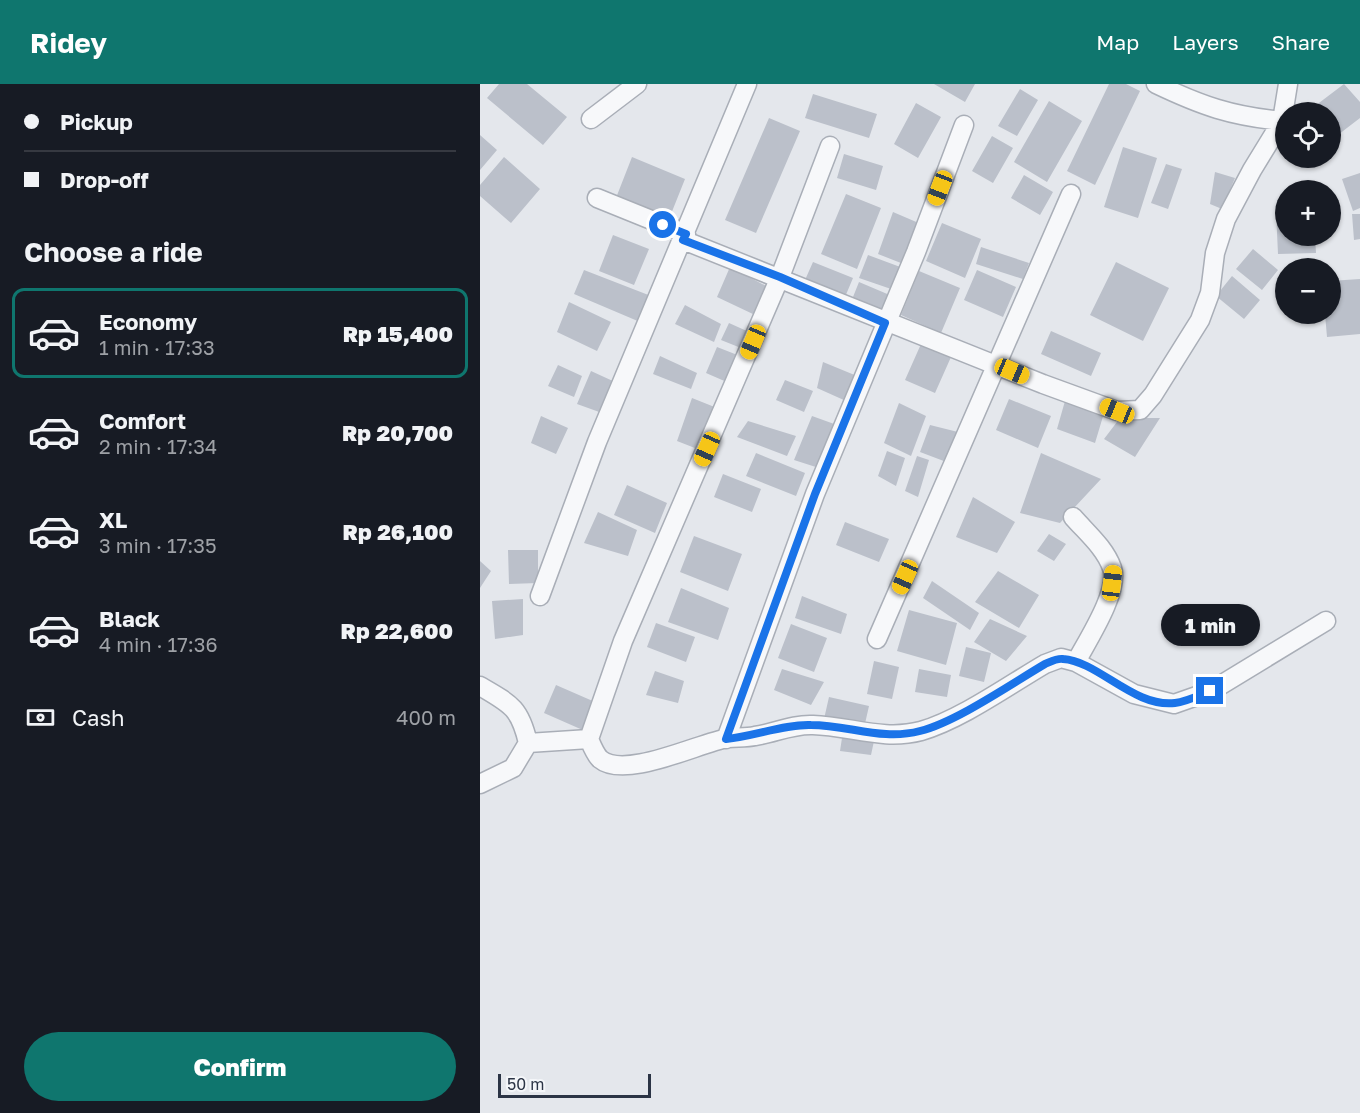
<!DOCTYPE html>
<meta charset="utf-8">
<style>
:root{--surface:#171b24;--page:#20242c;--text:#f1f3f6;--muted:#9ea1a6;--line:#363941;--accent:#0f766e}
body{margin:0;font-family:"Golos Text",sans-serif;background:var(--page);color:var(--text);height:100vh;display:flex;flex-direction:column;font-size:22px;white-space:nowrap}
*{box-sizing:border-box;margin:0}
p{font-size:20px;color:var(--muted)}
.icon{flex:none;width:33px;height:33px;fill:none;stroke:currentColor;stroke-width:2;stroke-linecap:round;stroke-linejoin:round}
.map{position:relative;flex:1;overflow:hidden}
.details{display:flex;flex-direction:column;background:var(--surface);width:480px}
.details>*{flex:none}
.top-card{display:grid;align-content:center;height:132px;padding:0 24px;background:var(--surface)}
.buttons{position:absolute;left:795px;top:18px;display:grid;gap:12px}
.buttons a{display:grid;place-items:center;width:66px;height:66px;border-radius:50%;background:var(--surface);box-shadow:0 2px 4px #0004;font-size:30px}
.scale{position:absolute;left:18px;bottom:15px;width:153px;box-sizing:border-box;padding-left:6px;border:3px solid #2b3445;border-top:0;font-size:16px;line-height:21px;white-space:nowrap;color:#2b3445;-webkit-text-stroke:4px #f4f6f9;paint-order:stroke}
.end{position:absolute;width:27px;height:27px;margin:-14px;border:8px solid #1a73e8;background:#fff;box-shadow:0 0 0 3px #fff}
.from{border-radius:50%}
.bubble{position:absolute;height:42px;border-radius:21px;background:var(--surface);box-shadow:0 2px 4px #0004;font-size:20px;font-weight:800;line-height:42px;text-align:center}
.car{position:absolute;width:18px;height:36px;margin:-18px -9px;border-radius:8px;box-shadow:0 0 4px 2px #0007;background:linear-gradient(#f5c518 24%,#345 0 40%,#f5c518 0 76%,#345 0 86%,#f5c518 0)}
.top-card b{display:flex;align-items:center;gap:21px;height:57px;font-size:22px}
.top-card b+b{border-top:2px solid var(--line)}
.top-card i{width:15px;height:15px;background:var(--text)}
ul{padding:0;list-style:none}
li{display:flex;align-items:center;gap:18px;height:90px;margin:0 12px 9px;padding:0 12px;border:3px solid transparent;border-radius:12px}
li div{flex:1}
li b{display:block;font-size:22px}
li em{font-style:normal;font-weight:800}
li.active{border-color:var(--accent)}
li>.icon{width:54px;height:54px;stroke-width:1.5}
h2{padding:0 24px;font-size:27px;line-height:72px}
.pay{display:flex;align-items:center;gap:15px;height:66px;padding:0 24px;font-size:22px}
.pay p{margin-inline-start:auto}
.cta{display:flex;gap:12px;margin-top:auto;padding:12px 24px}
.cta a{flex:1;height:69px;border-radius:36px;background:var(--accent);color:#fff;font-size:24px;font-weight:800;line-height:69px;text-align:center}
header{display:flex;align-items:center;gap:36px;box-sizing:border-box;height:84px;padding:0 30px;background:var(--accent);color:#fff}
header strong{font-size:28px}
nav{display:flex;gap:33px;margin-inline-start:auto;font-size:21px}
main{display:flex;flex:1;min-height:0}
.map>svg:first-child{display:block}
</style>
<header>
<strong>Ridey</strong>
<nav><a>Map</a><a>Layers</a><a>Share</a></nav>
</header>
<main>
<section class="details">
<div class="top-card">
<b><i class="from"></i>Pickup</b>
<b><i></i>Drop-off</b>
</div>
<h2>Choose a ride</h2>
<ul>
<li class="active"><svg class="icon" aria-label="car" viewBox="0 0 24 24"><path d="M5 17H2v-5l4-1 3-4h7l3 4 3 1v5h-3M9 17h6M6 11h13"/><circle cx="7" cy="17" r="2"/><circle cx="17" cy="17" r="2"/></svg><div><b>Economy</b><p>1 min · 17:33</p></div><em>Rp 15,400</em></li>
<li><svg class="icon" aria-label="car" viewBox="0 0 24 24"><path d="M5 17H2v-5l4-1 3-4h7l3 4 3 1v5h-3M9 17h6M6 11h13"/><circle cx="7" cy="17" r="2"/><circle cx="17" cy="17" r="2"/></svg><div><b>Comfort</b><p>2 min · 17:34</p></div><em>Rp 20,700</em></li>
<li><svg class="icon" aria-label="car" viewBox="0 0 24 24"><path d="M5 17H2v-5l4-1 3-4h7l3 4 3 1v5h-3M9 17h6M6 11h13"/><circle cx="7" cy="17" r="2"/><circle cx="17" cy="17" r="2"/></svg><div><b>XL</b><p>3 min · 17:35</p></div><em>Rp 26,100</em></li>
<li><svg class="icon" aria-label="car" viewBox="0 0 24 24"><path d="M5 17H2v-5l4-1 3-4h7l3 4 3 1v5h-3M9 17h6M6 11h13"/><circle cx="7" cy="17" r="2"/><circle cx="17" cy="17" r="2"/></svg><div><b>Black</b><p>4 min · 17:36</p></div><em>Rp 22,600</em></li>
</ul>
<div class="pay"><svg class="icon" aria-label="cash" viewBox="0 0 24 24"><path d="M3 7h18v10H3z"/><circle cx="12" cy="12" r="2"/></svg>Cash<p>400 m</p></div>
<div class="cta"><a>Confirm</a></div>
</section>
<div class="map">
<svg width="880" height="1029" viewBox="0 0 880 1029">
<rect width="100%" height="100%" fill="#e4e7ec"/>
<path fill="#bbc0ca" d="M19 0H47L87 33 63 61 7 14Z
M454 0H495L485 18Z
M629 0H646L660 7 615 101 587 87Z
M864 0 880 18V34L850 57V28H827Z
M540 5 558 16 537 52 518 42Z
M333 10 397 30 389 54 325 34Z
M569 17 602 37 567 98 534 78Z
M436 19 461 33 438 74 414 60Z
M289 34 320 47 276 149 245 136Z
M0 51 17 66 0 86Z
M512 52 533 64 513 99 492 87Z
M643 63 677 74 658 134 624 123Z
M364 70 403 82 396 106 357 94Z
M24 73 60 105 31 139 0 112V101Z
M152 73 205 95 187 140 134 119Z
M686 80 702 85 688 125 671 119Z
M735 88 755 94 742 125 730 120Z
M880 89V124L873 127 862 95Z
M544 91 573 108 560 131 531 114Z
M366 110 401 124 377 185 341 170Z
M796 127H806V152H835L836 169 798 170Z
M413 128 441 140 426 181 398 170Z
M872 130H880V155L874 156Z
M462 139 501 155 485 194 446 177Z
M133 151 169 165 154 201 119 187Z
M501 163 549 179 543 195 496 180Z
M773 165 798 186 782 206 756 185Z
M388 171 423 184 414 206 379 194Z
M333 178 373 194 365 213 325 196Z
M636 178 689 204 663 257 610 231Z
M250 183 288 203 275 231 237 213Z
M104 186 171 212 160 238 94 210Z
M497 186 536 203 523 233 484 216Z
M439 187 480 204 461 249 421 231Z
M752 192 780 216 764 235 736 212Z
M880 195V250L847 253 845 230H850V197Z
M379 198 412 212 403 233 371 218Z
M89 218 131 238 117 267 77 248Z
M205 221 241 240 234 258 195 240Z
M249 239 269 248 261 264 241 256Z
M571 247 621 269 611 292 561 270Z
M441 260 471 273 455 309 425 296Z
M237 263 260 272 249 299 226 289Z
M180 272 217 289 211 305 173 290Z
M343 278 377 292 366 317 337 304Z
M78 281 102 292 94 313 68 302Z
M111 287 135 298 122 329 97 320Z
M305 296 333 307 324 328 296 316Z
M212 314 237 324 220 366 197 357Z
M529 315 571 332 558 364 516 346Z
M585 317 624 329 615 359 577 345Z
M419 319 446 332 431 372 404 359Z
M61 332 88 344 76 370 51 359Z
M332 332 357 341 339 384 314 376Z
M640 334H680L655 373 624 355Z
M268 337 316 352 307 372 257 353Z
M450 341 482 349 469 379 440 368Z
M407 367 425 374 416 402 398 392Z
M276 369 325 389 316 412 266 392Z
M561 369 621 395 580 439 540 429Z
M437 372 449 376 438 413 425 407Z
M243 390 281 405 272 428 234 413Z
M147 401 187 419 175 449 134 431Z
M493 413 535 438 517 469 476 453Z
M118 428 157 446 148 472 104 459Z
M365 438 409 455 399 478 356 461Z
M569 450 586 460 574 477 557 467Z
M214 452 262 470 248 507 200 488Z
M28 466H58V499L29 500Z
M0 477 11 487 0 504Z
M518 487 559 511 539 544 495 518Z
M452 497 499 529 490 546 443 514Z
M201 504 249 524 238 556 188 538Z
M322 512 367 530 361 550 315 534Z
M43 515V551L15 555 12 517Z
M429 526 477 539 466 581 417 567Z
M510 535 547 552 526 577 494 558Z
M176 539 215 553 206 578 167 563Z
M311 540 347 554 334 588 298 574Z
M486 563 511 569 504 598 479 592Z
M394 577 419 583 412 615 387 610Z
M302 585 344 598 331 621 294 606Z
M439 585 471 591 467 613 435 608Z
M175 587 204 597 198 619 166 611Z
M76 601 115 618 105 647 64 629Z
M349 613 389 622 384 644 344 635Z
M362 654 394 657 391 671 360 667Z"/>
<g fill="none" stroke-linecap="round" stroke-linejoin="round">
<defs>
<path id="street" d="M676 0C722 22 751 32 802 37
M111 35 157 0
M117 114 206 150
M203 156 563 300 637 327 660 326 673 311 720 236 730 209 735 169 746 135 772 86 802 37 808 0
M593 433C607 449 625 464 632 484 640 507 607 557 596 578
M60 512 117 358 267 0
M397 555 591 110
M0 602C31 620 40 624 48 659L33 684 0 700
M109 655 143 557 300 193 350 62
M246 655 335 410 436 168 484 41
M48 659 109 655C112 662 115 670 120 675 145 696 219 659 248 654 257 653 266 654 275 652 295 649 312 640 333 641 370 642 403 657 441 647 480 636 529 601 565 580L581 574 596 578 654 610 694 620 731 607 846 537"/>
</defs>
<use href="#street" stroke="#a9aeb7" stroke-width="21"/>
<use href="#street" stroke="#f7f8fa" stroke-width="18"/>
</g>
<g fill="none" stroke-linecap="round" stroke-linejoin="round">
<path stroke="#1a73e8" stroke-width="8" d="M183 141 206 150 203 156 300 193 405 239 335 410 246 655C275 652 305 640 331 641 369 641 402 657 440 647 476 638 531 600 565 580 570 578 577 574 583 575 618 577 654 624 695 619 706 618 720 611 730 607"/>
</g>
</svg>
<div class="buttons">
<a><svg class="icon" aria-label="locate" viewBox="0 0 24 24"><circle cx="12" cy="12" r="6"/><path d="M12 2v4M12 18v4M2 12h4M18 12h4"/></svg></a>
<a>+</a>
<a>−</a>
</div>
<div class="scale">50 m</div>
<i class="end from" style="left:183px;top:141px"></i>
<i class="end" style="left:730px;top:607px"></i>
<div class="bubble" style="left:681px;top:520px;width:99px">1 min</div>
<i class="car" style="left:460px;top:104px;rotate:201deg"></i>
<i class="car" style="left:273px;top:258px;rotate:203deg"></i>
<i class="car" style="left:532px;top:287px;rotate:113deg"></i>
<i class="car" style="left:637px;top:327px;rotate:292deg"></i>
<i class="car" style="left:227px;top:365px;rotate:204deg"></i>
<i class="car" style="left:425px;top:493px;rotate:204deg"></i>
<i class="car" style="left:632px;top:499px;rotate:7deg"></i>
</div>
</main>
